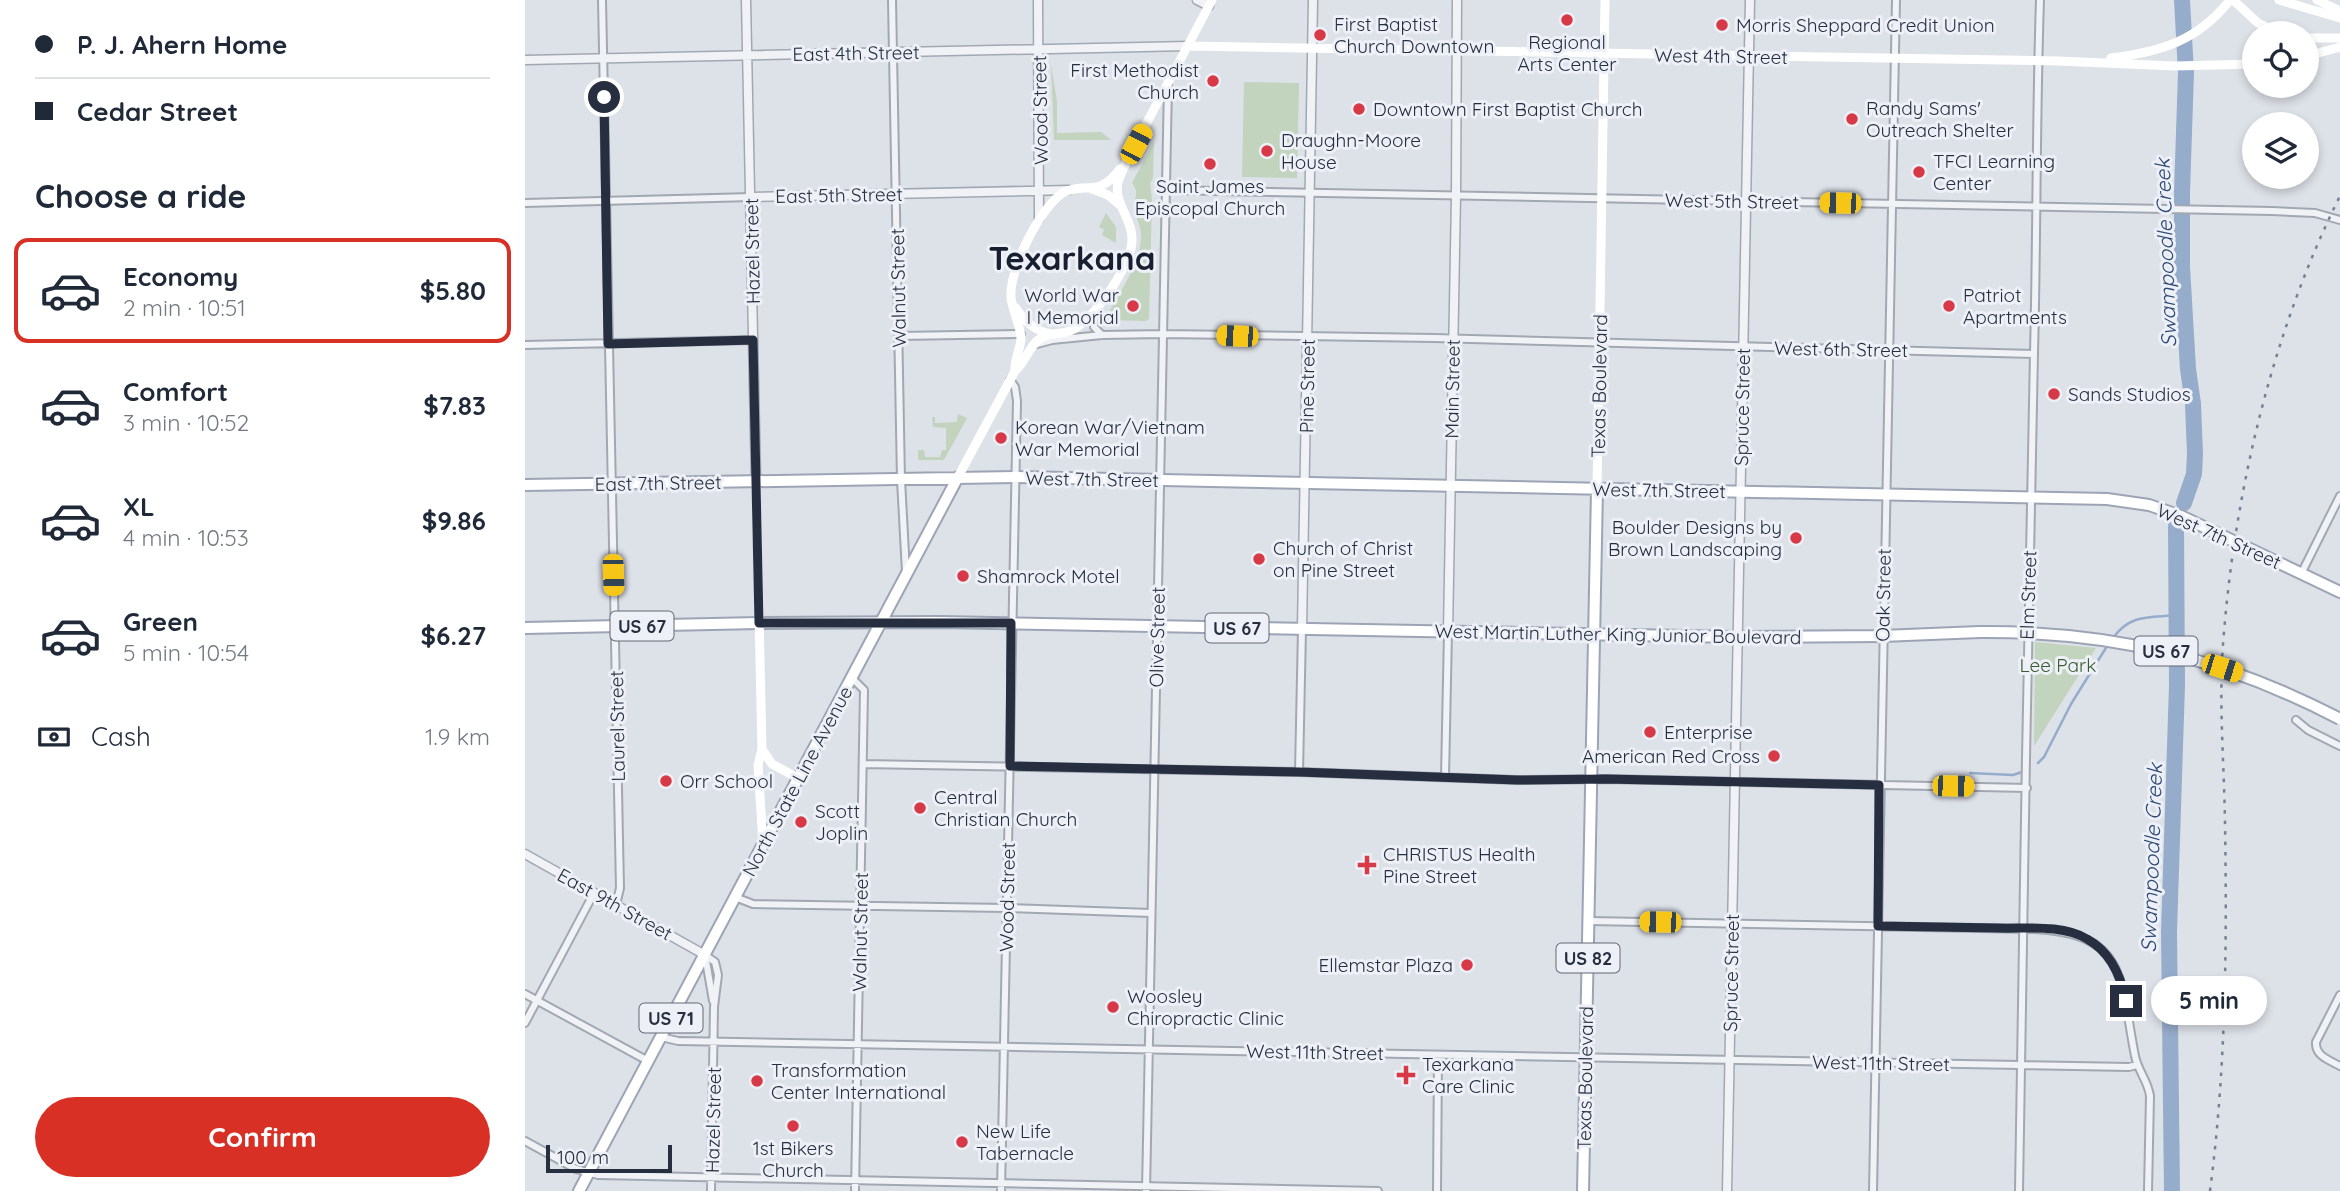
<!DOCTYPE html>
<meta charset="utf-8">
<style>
:root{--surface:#fff;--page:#f2f2f3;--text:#1f2937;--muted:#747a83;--line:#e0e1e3;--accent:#d93025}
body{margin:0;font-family:Quicksand,sans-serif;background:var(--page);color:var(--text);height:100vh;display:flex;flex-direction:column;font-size:26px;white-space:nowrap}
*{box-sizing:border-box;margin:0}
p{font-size:23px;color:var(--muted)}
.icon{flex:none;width:38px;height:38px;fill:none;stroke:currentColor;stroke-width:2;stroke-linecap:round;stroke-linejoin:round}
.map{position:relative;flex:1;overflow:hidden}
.drawer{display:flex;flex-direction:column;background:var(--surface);width:525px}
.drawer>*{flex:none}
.top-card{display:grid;align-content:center;height:154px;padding:0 35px;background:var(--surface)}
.tools{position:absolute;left:1717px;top:21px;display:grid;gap:14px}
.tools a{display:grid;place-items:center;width:77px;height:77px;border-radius:50%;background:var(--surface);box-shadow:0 4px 10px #0003;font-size:35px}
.scale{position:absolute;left:21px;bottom:18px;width:126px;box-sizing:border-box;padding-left:7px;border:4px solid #262e40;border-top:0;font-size:19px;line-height:24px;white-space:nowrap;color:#262e40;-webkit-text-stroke:5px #edf0f6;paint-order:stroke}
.end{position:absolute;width:32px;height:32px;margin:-16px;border:9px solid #262e40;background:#fff;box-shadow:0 0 0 4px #fff}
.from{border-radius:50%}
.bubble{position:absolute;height:49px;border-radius:24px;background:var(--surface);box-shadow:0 4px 10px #0003;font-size:23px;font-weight:800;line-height:49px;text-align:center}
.car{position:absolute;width:21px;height:42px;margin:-21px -10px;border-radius:9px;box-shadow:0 0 5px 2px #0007;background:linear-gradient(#f5c518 24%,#345 0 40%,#f5c518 0 76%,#345 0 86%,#f5c518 0)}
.top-card b{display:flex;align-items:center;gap:24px;height:66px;font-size:26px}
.top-card b+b{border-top:2px solid var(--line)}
.top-card i{width:18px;height:18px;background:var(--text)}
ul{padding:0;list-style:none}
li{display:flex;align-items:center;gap:21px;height:105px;margin:0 14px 10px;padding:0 21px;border:4px solid transparent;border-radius:14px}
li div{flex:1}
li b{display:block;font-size:26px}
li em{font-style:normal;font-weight:800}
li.selected{border-color:var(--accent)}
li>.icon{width:63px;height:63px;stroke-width:1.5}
h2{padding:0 35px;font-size:32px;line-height:84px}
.pay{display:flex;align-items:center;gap:18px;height:77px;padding:0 35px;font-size:26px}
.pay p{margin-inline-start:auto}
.cta{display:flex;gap:14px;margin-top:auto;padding:14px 35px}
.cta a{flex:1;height:80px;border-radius:42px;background:var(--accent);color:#fff;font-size:28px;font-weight:800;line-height:80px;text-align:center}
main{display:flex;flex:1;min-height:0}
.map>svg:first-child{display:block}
</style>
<main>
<section class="drawer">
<div class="top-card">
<b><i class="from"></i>P. J. Ahern Home</b>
<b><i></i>Cedar Street</b>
</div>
<h2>Choose a ride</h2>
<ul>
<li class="selected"><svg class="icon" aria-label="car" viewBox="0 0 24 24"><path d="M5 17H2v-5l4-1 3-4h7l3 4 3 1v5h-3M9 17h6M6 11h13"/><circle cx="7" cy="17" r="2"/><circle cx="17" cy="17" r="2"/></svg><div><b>Economy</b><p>2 min · 10:51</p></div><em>$5.80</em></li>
<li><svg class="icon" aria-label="car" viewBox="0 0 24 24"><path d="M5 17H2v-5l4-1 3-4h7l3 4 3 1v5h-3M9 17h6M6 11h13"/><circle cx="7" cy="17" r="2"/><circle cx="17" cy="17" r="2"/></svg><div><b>Comfort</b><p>3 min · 10:52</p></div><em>$7.83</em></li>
<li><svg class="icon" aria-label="car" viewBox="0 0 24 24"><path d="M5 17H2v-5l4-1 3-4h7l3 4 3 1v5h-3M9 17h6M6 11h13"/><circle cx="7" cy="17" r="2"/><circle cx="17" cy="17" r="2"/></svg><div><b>XL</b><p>4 min · 10:53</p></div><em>$9.86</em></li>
<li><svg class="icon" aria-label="car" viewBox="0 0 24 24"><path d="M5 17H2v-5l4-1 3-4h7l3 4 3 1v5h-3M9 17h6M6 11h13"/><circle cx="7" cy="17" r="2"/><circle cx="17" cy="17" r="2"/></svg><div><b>Green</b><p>5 min · 10:54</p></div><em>$6.27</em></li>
</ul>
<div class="pay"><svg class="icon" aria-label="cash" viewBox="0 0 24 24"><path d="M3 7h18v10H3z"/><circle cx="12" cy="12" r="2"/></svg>Cash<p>1.9 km</p></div>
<div class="cta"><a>Confirm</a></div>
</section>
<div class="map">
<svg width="1815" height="1191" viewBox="0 0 1815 1191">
<rect width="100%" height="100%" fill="#dde1e8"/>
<path fill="#c2d3be" d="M526 64 532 102V133L576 132 586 140H529Z
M719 82 774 83 772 178 717 177Z
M629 141 628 178 625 183 627 200 624 319 621 321 584 320 582 316C594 292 617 263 616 235 616 225 610 217 609 208 608 196 616 196 607 183Z
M581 213 591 227V243L577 235 579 230 574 227Z
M433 414 442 418 419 460H393V450H399L400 457H415L417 450H421V428L408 427 407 417H410V423L432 422Z
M1510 642 1571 648 1509 746Z"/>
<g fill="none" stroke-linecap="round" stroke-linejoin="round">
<path stroke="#96accb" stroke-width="2.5" d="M1588 638C1606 613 1625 618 1653 615
M1513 763 1519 757 1546 704 1584 643
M1445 773 1488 775 1497 772"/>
<path stroke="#96accb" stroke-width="16" d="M1657 0 1661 73 1657 192V267L1663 369 1668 404 1670 454 1669 474 1659 503
M1647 1191 1644 932 1652 685 1651 526"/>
<defs>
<path id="minor" d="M77 0 95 888 91 905
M367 0 376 480 381 572
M640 190 1747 211 1790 213 1815 220
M0 203 227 197
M569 313V327L577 335
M375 336 496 334
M512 344 527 340 577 335 638 334 909 338 1509 354
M0 345 228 340
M1777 572 1815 496
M327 678 339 690 330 1191
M1771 720 1783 730 1815 746
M338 764 774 772 992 780 1081 779 1502 788
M774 772 777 629
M920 777 923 632
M210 897 228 904 481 908 626 913
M1064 921 1509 929C1603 933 1595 981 1610 1056 1613 1071 1623 1081 1625 1096L1623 1191
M180 955 190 962 193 975 189 1007 186 1191
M180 955 188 1001
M0 994 123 1061
M1815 995 1791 1042C1790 1056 1804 1060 1815 1066
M0 1023 69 893
M136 1037 153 1041 1604 1067 1612 1065
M0 1141 51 1169 73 1175 853 1191
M476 1191 492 401 490 387 485 380
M621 1191 643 85
M912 1191 913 1055
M1348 1191 1371 0
M1494 1191C1499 912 1502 632 1509 353 1512 235 1511 118 1515 0"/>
<path id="tertiary" d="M221 0 231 481
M513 0 514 219
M672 0 684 6
M0 60 663 46
M227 197 544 190
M777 629 788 0
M923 632 931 196 932 0
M0 854 180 955
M1202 1191 1225 0"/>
<path id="primary" d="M0 485 490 477 1582 499 1624 505 1656 516 1815 592
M0 628 234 623 415 622 1212 637 1357 636 1455 632
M54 1191 433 477
M1058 1191 1072 490"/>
</defs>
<use href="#minor" stroke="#a2a8b2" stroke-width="10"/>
<use href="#tertiary" stroke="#a2a8b2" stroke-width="11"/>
<use href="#primary" stroke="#9ca4b5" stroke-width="14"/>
<use href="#minor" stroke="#f0f2f6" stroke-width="6"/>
<use href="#tertiary" stroke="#f0f2f6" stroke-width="8"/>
<path stroke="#fff" stroke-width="9" d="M1708 0 1733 23 1755 33
M1754 0 1815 18
M1792 0 1815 11
M1782 38H1815
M663 46 1533 61 1650 66 1729 64
M1782 56 1815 47
M1586 58C1635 52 1673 41 1705 0
M567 189 583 195 595 205
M491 308C499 321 510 331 526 334
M490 371C489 359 495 351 496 339 496 325 487 311 486 297 484 270 515 207 538 193 559 181 573 199 595 169
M433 477 490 371C501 362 504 345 516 338 526 332 537 335 547 330 569 320 607 264 607 240 608 218 586 201 594 179 603 156 616 134 627 113 647 75 667 38 687 0
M231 481 237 749 247 764 273 778
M1072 490 1080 0
M237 749 233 765 238 844"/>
<use href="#primary" stroke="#fff" stroke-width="10"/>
<path stroke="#767f93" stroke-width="2.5" stroke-dasharray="3.5 7" stroke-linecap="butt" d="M1685 1191C1701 1069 1702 945 1700 822 1699 759 1693 696 1699 632 1711 485 1749 328 1815 196"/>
<defs>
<path id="primary-bridge" d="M1455 632C1588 631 1698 658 1815 719"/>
</defs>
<use href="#primary-bridge" stroke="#9ca4b5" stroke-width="14" stroke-linecap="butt"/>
<use href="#primary-bridge" stroke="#fff" stroke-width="10"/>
</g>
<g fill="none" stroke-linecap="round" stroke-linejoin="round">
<path stroke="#262e40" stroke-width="9" d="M79 97 83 344 228 340 234 623H486L485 766 774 772 992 780 1081 779 1354 785 1353 926C1393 927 1432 927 1472 928 1500 929 1537 924 1562 939 1586 952 1596 976 1601 1001"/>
</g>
<g fill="#d73947" stroke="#edf0f6" stroke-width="2.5">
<circle cx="1042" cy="20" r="7"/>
<circle cx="1197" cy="25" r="7"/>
<circle cx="795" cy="35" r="7"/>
<circle cx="688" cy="81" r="7"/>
<circle cx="834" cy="109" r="7"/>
<circle cx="1327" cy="119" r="7"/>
<circle cx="742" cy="151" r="7"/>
<circle cx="685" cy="164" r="7"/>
<circle cx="1394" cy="172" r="7"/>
<circle cx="608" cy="306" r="7"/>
<circle cx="1424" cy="306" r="7"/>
<circle cx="1529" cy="394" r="7"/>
<circle cx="476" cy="438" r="7"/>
<circle cx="1271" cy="538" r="7"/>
<circle cx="734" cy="559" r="7"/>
<circle cx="438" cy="576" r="7"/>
<circle cx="1125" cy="732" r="7"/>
<circle cx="1249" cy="756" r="7"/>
<circle cx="141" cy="781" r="7"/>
<circle cx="395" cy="808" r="7"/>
<circle cx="276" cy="822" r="7"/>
<path d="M838.5 854.5h7v7h7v7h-7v7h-7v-7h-7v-7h7z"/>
<circle cx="942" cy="965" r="7"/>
<circle cx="588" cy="1007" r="7"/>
<path d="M877.5 1064.5h7v7h7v7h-7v7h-7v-7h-7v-7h7z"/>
<circle cx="232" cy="1081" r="7"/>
<circle cx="268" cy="1126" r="7"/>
<circle cx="437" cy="1142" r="7"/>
</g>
<g text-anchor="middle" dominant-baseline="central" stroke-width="6" stroke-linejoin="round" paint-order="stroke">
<g fill="#edf0f6" stroke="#626877" stroke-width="2">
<rect x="85.5" y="611.5" width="63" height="29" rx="5"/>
<rect x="680.5" y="613.5" width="63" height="29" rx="5"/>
<rect x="1609.5" y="636.5" width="63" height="29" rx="5"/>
<rect x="1031.5" y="943.5" width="63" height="29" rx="5"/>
<rect x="114.5" y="1003.5" width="63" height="29" rx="5"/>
</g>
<g font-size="18" font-weight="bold" fill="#262e40">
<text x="117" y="626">US 67</text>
<text x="712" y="628">US 67</text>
<text x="1641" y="651">US 67</text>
<text x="1063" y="958">US 82</text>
<text x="146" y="1018">US 71</text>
</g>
<g font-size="19" fill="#262e40" stroke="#edf0f6" text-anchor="start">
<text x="809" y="24">First Baptist<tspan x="809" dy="22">Church Downtown</tspan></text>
<text x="1211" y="25">Morris Sheppard Credit Union</text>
<text x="1042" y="42" text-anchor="middle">Regional<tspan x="1042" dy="22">Arts Center</tspan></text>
<text x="674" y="70" text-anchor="end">First Methodist<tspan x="674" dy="22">Church</tspan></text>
<text x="1341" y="108">Randy Sams'<tspan x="1341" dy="22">Outreach Shelter</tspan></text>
<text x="848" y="109">Downtown First Baptist Church</text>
<text x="756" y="140">Draughn-Moore<tspan x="756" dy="22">House</tspan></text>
<text x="1408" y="161">TFCI Learning<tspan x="1408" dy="22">Center</tspan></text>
<text x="685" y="186" text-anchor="middle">Saint James<tspan x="685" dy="22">Episcopal Church</tspan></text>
<text x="594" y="295" text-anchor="end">World War<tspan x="594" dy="22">I Memorial</tspan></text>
<text x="1438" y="295">Patriot<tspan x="1438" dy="22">Apartments</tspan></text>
<text x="1543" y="394">Sands Studios</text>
<text x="490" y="427">Korean War/Vietnam<tspan x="490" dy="22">War Memorial</tspan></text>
<text x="1257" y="527" text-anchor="end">Boulder Designs by<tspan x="1257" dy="22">Brown Landscaping</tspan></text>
<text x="748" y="548">Church of Christ<tspan x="748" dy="22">on Pine Street</tspan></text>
<text x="452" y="576">Shamrock Motel</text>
<text x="1139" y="732">Enterprise</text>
<text x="1235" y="756" text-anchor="end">American Red Cross</text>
<text x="155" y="781">Orr School</text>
<text x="409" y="797">Central<tspan x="409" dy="22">Christian Church</tspan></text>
<text x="290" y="811">Scott<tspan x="290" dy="22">Joplin</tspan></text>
<text x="858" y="854">CHRISTUS Health<tspan x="858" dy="22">Pine Street</tspan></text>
<text x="928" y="965" text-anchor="end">Ellemstar Plaza</text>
<text x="602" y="996">Woosley<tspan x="602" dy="22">Chiropractic Clinic</tspan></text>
<text x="897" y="1064">Texarkana<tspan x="897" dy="22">Care Clinic</tspan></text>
<text x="246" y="1070">Transformation<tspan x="246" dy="22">Center International</tspan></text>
<text x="451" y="1131">New Life<tspan x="451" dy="22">Tabernacle</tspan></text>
<text x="268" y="1148" text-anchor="middle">1st Bikers<tspan x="268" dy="22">Church</tspan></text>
</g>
<g font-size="19" fill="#262e40" stroke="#edf0f6">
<text transform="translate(331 53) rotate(-1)">East 4th Street</text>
<text transform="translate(1196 56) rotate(1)">West 4th Street</text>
<text transform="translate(515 110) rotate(-91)">Wood Street</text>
<text transform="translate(314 195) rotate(-1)">East 5th Street</text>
<text transform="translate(1207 201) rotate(1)">West 5th Street</text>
<text transform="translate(227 251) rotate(-91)">Hazel Street</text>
<text transform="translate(373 288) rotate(-91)">Walnut Street</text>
<text transform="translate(1316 349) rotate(1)">West 6th Street</text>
<text transform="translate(782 386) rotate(-89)">Pine Street</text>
<text transform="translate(1074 386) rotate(-89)">Texas Boulevard</text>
<text transform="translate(927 389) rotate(-89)">Main Street</text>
<text transform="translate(1217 407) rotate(-89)">Spruce Street</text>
<text transform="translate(567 479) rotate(1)">West 7th Street</text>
<text transform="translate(133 483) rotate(-1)">East 7th Street</text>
<text transform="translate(1134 490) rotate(1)">West 7th Street</text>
<text transform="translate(1694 536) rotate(24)">West 7th Street</text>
<text transform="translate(1358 595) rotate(-89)">Oak Street</text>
<text transform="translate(1503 595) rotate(-88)">Elm Street</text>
<text transform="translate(1093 634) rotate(1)">West Martin Luther King Junior Boulevard</text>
<text transform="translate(632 637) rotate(-89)">Olive Street</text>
<text transform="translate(92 726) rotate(-91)">Laurel Street</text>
<text transform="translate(272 781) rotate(-62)">North State Line Avenue</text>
<text transform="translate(482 897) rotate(-89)">Wood Street</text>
<text transform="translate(90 904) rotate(29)">East 9th Street</text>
<text transform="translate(335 932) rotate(-89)">Walnut Street</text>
<text transform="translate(1206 973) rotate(-89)">Spruce Street</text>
<text transform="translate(790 1052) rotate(1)">West 11th Street</text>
<text transform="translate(1356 1063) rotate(1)">West 11th Street</text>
<text transform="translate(1060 1078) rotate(-89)">Texas Boulevard</text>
<text transform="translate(188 1120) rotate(-89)">Hazel Street</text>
</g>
<g font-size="19" fill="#385c32" stroke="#edf0f6">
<text x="1533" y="665">Lee Park</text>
</g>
<g font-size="21" font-style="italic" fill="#2d4a76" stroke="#edf0f6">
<text transform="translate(1640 253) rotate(-92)">Swampoodle Creek</text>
<text transform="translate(1626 858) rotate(-88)">Swampoodle Creek</text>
</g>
<g font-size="33" font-weight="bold" fill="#181f30" stroke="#edf0f6">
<text x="547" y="257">Texarkana</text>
</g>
</g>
</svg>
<div class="tools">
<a><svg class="icon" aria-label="locate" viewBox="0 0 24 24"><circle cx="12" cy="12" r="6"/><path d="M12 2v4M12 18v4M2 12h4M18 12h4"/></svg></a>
<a><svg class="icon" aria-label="layers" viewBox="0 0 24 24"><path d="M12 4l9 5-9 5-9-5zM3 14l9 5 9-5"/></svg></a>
</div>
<div class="scale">100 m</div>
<i class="end from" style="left:79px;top:97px"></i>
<i class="end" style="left:1601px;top:1001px"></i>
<div class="bubble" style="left:1626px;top:976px;width:116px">5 min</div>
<i class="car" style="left:611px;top:144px;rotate:28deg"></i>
<i class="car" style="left:1315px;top:203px;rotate:271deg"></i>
<i class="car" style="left:712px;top:336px;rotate:272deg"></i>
<i class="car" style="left:88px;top:575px;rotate:178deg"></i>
<i class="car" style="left:1697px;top:668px;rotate:108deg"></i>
<i class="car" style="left:1428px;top:786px;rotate:91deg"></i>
<i class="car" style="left:1135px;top:922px;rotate:271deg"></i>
</div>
</main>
